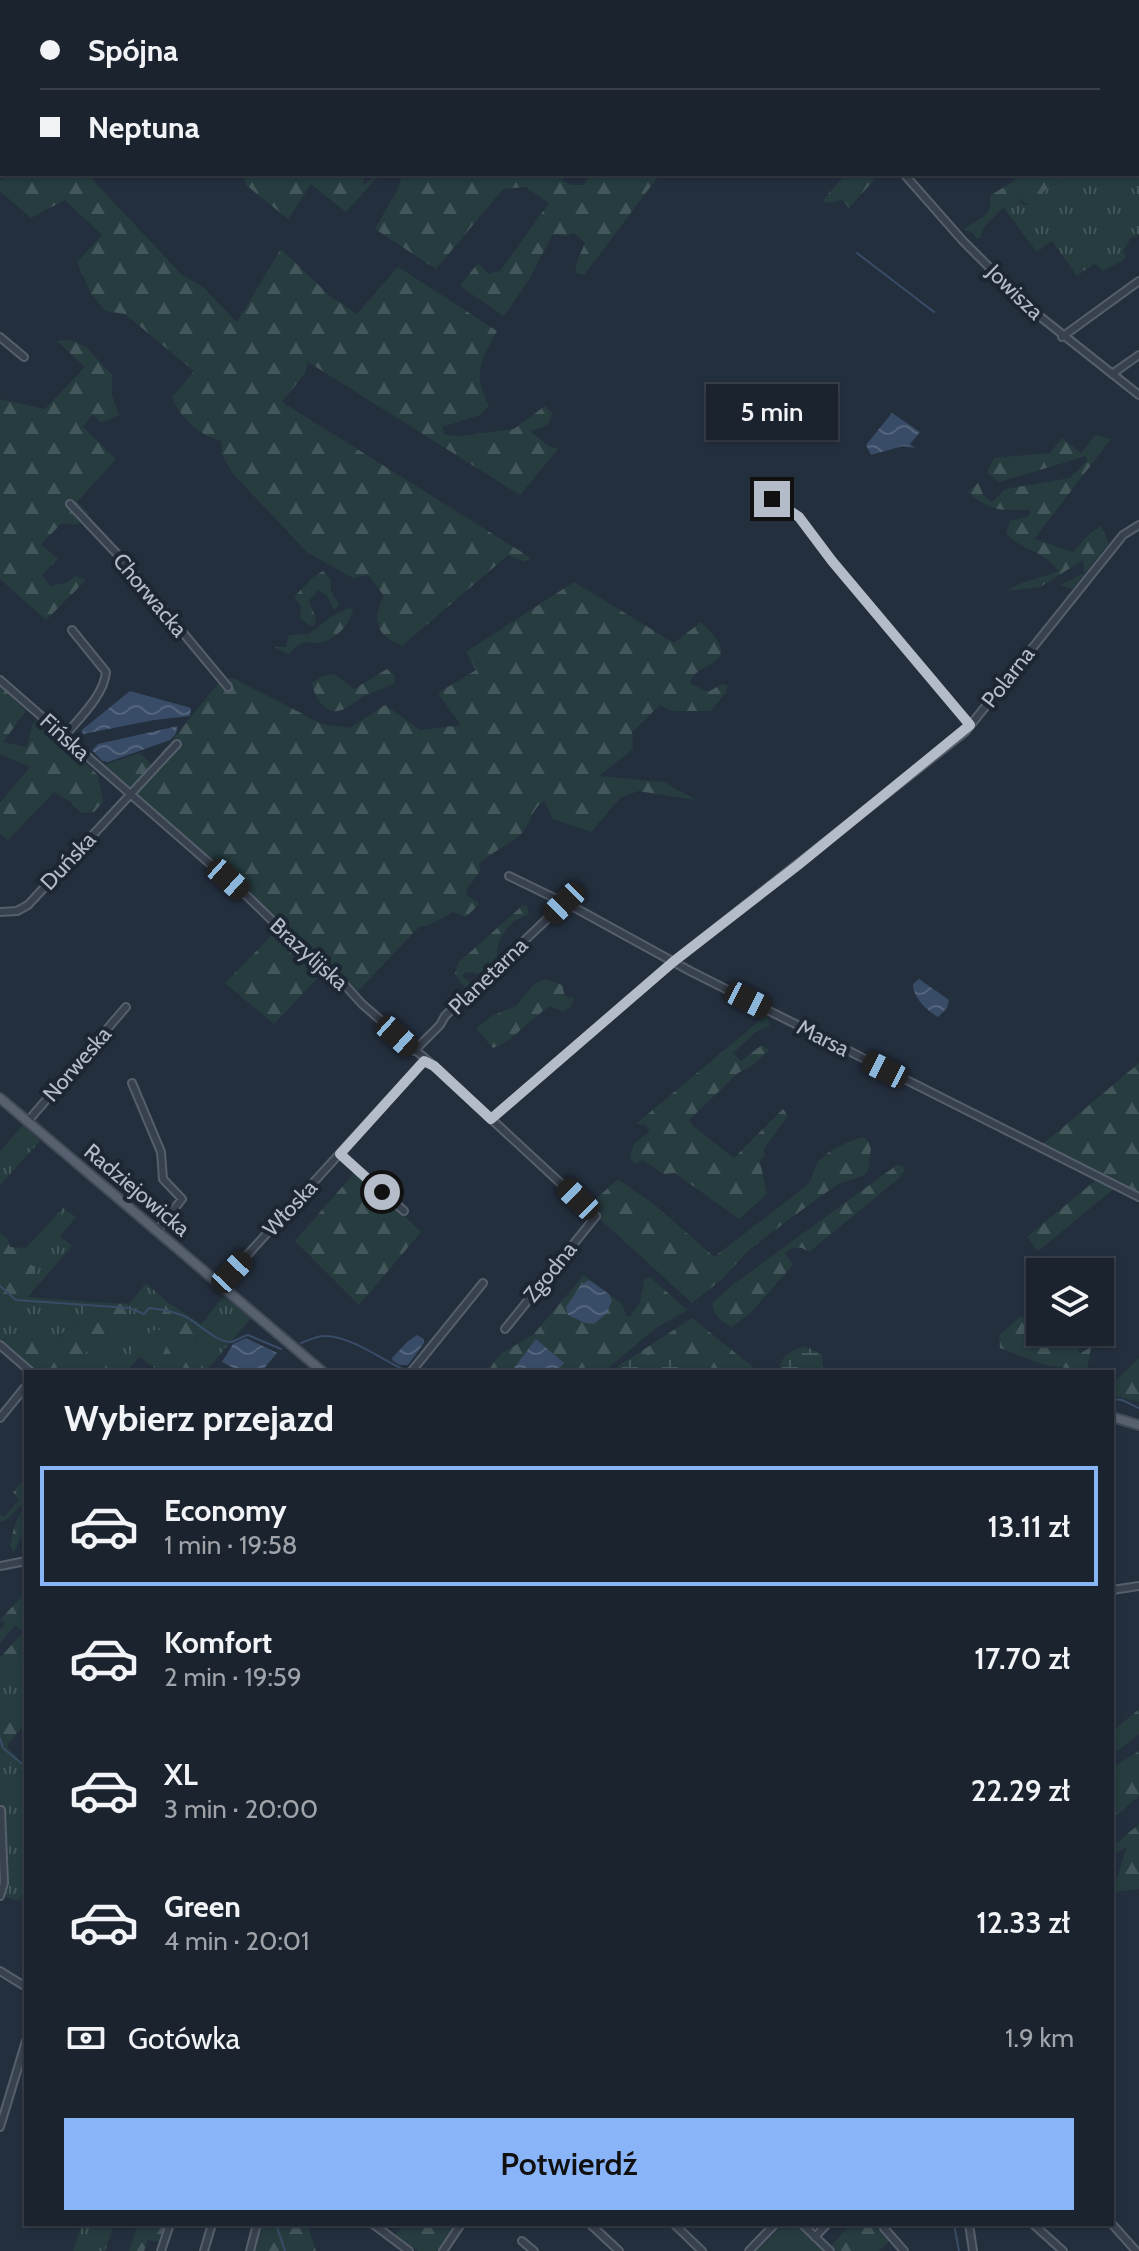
<!DOCTYPE html>
<html lang="pl">
<meta charset="utf-8">
<style>
:root{--surface:#1b232e;--page:#282f3a;--text:#f1f3f6;--muted:#a0a4aa;--line:#39404a;--accent:#8ab4f8}
body{margin:0;font-family:Cabin,sans-serif;background:var(--page);color:var(--text);height:100vh;display:flex;flex-direction:column;font-size:30px;white-space:nowrap}
*{box-sizing:border-box;margin:0}
p{font-size:26px;color:var(--muted)}
.icon{flex:none;width:44px;height:44px;fill:none;stroke:currentColor;stroke-width:2;stroke-linecap:round;stroke-linejoin:round}
.map{position:relative;flex:1;overflow:hidden}
.panel{position:absolute;left:24px;top:1370px;width:1090px;height:856px;display:flex;flex-direction:column;background:var(--surface);border-radius:0px;box-shadow:0 2px 6px #0004,0 0 0 2px var(--line)}
.panel>*{flex:none}
.guide{position:absolute;left:0px;top:0px;width:1140px;height:176px;box-shadow:0 2px 6px #0004,0 0 0 2px var(--line);display:grid;align-content:center;height:176px;padding:0 40px;background:var(--surface)}
.fabs{position:absolute;left:1026px;top:1258px;display:grid;gap:16px}
.fabs a{display:grid;place-items:center;width:88px;height:88px;border-radius:0px;background:var(--surface);box-shadow:0 2px 6px #0004,0 0 0 2px var(--line);font-size:40px}
.end{position:absolute;width:36px;height:36px;margin:-18px;border:10px solid #b4bcc9;background:#111;box-shadow:0 0 0 4px #111}
.from{border-radius:50%}
.bubble{position:absolute;height:56px;border-radius:0px;background:var(--surface);box-shadow:0 2px 6px #0004,0 0 0 2px var(--line);font-size:26px;font-weight:600;line-height:56px;text-align:center}
.car{position:absolute;width:24px;height:48px;margin:-24px -12px;border-radius:10px;box-shadow:0 0 6px 2px #0007;background:linear-gradient(#222 24%,#8ab4d8 0 40%,#222 0 76%,#8ab4d8 0 86%,#222 0)}
.guide b{display:flex;align-items:center;gap:28px;height:76px;font-size:30px}
.guide b+b{border-top:2px solid var(--line)}
.guide i{width:20px;height:20px;background:var(--text)}
ul{padding:0;list-style:none}
li{display:flex;align-items:center;gap:24px;height:120px;margin:0 16px 12px;padding:0 24px;border:4px solid transparent;border-radius:0px}
li div{flex:1}
li b{display:block;font-size:30px}
li em{font-style:normal;font-weight:600}
li.active{border-color:var(--accent)}
li>.icon{width:72px;height:72px;stroke-width:1.5}
h2{padding:0 40px;font-size:36px;line-height:96px}
.pay{display:flex;align-items:center;gap:20px;height:88px;padding:0 40px;font-size:30px}
.pay p{margin-inline-start:auto}
.action{display:flex;gap:16px;margin-top:auto;padding:16px 40px}
.action a{flex:1;height:92px;border-radius:0px;background:var(--accent);color:#111;font-size:32px;font-weight:600;line-height:92px;text-align:center}
.map>svg:first-child{display:block}
</style>
<div class="map">
<svg width="1139" height="2251" viewBox="0 0 1139 2251">
<defs>
<pattern id="grass-tufts" width="24" height="20" patternUnits="userSpaceOnUse" patternTransform="scale(2)"><rect width="24" height="20" fill="#263c3f"/><path d="M3 7l-1-3M5 7V3M7 7l1-3M15 17l-1-3M17 17v-4M19 17l1-3" fill="none" stroke="#435659"/></pattern>
<pattern id="forest-firs" width="22" height="20" patternUnits="userSpaceOnUse" patternTransform="scale(2)"><rect width="22" height="20" fill="#263c3f"/><path d="M5 1l3.5 6h-7zM16 11l3.5 6h-7z" fill="#435659"/></pattern>
<pattern id="wetland-marsh" width="20" height="14" patternUnits="userSpaceOnUse" patternTransform="scale(2)"><rect width="20" height="14" fill="#263c3f"/><path d="M1 5h8M5 5V1M11 12h8M15 12V8" fill="none" stroke="#435659"/></pattern>
<pattern id="water-waves" width="16" height="10" patternUnits="userSpaceOnUse" patternTransform="scale(2)"><rect width="16" height="10" fill="#394c67"/><path d="M0 5q4-4 8 0t8 0" fill="none" stroke="#53647b"/></pattern>
</defs>
<rect width="100%" height="100%" fill="#242f3e"/>
<path fill="url(#grass-tufts)" d="M1139 130V235L1131 238 1123 251 1126 256 1123 260 1103 271 1095 263 1077 276 1052 241 1037 252 1003 207 1014 197 1024 205H1029L1049 187 1062 180V174H1138Z
M23 1125 40 1141 0 1185V1151Z
M63 1208 76 1217 60 1236 72 1246 33 1291 19 1285 20 1277 34 1266 27 1264 31 1257 26 1248Z
M146 1283 167 1302 161 1316 160 1330 151 1331 136 1355 147 1343 165 1334 170 1340 163 1354 165 1363 182 1372H161L139 1357 126 1372H66L128 1312 129 1304Z
M224 1296 251 1318 205 1372H190L195 1364 191 1347 199 1335 214 1340 218 1329 206 1318Z
M27 1297 91 1302 83 1316 54 1340 24 1330 0 1341V1314L3 1311 13 1314Z
M26 1648V1726L22 1729 23 1725 0 1710V1682L7 1680 5 1672Z
M0 1749 9 1764 15 1766 26 1778V1883L20 1901 1 1896 7 1879 4 1808H0Z
M82 2224H114L105 2251H73Z"/>
<path fill="url(#forest-firs)" d="M204 0H484L202 2Z
M10 174H87L182 275 202 286 237 322 281 249 330 296 357 314 398 267 497 331C480 363 472 372 489 406L480 415 442 427 445 435 459 436 514 429 545 406 553 414 547 426 530 431 547 445 558 449 520 495 308 362 305 373 282 402 531 558 525 562 508 555 402 646C376 635 371 620 384 596L368 575 353 578 308 553 233 474 222 454 221 441C200 436 179 417 172 397L194 371 125 314 106 311 91 294 77 262 102 235 65 200 31 218 0 191V181Z
M242 174H365L363 185 380 174 346 212 311 184 288 219 246 185Z
M402 174H567L562 180 571 185H584L591 174H635V176L660 174 584 275 575 273 578 259 585 243 574 233 566 236 553 234 527 283 504 316 460 286 478 263 488 274 500 271 549 203 526 187 503 189 436 269 375 229 399 187Z
M846 174H879L849 208 843 200 825 203 823 200Z
M1024 174H1062L1063 179 1049 187 1029 205 1014 197 984 227 980 238 977 239 973 233 964 230C977 216 992 221 990 196Z
M71 340 86 347 112 375V395L119 415 101 423 93 414 83 427 116 459 77 502 89 513C83 527 76 525 62 523L41 544 58 559 42 575 50 586 66 583 76 576 86 580 46 620 0 579V399L45 409 85 367 57 341Z
M1096 435 1111 439 1034 539 1073 552 1089 534 1101 526 1109 543 1072 589 1060 585 1084 573 1083 560 1040 587 1007 591C1021 580 1042 579 1058 571 1044 550 1024 552 1006 534L1010 521 1029 516 1030 510C1001 510 992 513 968 492L978 483 984 496 992 502 1005 489 1070 478 1087 461 1086 456 999 482 987 472 994 458 1050 453 1062 438 1081 453Z
M323 571 331 580V591L339 605 334 610 327 596 318 590 309 601 316 619 314 625 311 627 300 618 301 606 294 597 312 578Z
M574 582 674 643 701 622C750 668 695 659 690 683L708 692 722 684 728 686 726 693 710 711H672L660 705 632 732 633 749 599 776 664 782 696 800 638 791 620 798 591 832 553 819 544 801C531 810 531 822 522 833 513 843 491 852 479 864L480 871C473 885 455 893 477 901L478 905 466 917 453 912 427 926H420L358 991 328 967 274 1024 225 983 282 925 102 766 140 753 152 765 221 680 233 678 322 724 350 728 385 705 420 730 461 725 438 693 476 670 466 652Z
M349 608 353 609C351 624 334 642 317 643 310 643 312 641 304 643 298 644 293 650 288 654L275 647H286L289 635 309 634 334 615Z
M387 669 395 676V683C385 689 374 691 364 696 357 700 350 707 342 710 326 716 314 697 312 683L323 676 334 674 354 689Z
M0 686 26 711 3 742 27 747 33 723 38 720 98 775 103 802 94 812 81 813 69 801 54 792 8 840 0 834V803L30 767 0 754Z
M523 905H527L529 915C515 917 504 930 498 944 496 951 498 957 495 964L481 974 465 972 462 976 471 983 467 987 462 985 455 974 458 963Z
M545 979 562 985 565 996 574 998 571 1006 564 1012 549 1006 505 1043 493 1048 476 1028 494 1015 516 1006 533 985Z
M766 1015 770 1025 756 1032 733 1053 741 1061 762 1045 769 1050 753 1065 738 1073 689 1120 693 1126 734 1158 783 1109 788 1116 763 1150 765 1155 760 1161 767 1194 739 1219 675 1173 664 1174 642 1160 635 1164 630 1158 634 1144 650 1131 646 1125 636 1124Z
M1139 1063V1192L1121 1183 1038 1251 1027 1237 1102 1175 1042 1145Z
M863 1137 868 1141 871 1149 868 1171 863 1176 838 1184 788 1220 748 1251 722 1279 692 1303 587 1207 618 1179 655 1205 714 1257 806 1186C814 1179 812 1172 817 1164 825 1151 849 1141 863 1137Z
M897 1165 903 1166 905 1170 899 1178 809 1252C800 1246 794 1246 785 1253L793 1265 751 1312 732 1327C722 1323 713 1314 712 1303L735 1283Z
M356 1171 421 1232 359 1305 295 1241Z
M0 1233 7 1238 10 1247 26 1248 31 1257 28 1264 34 1266 32 1276 20 1277 19 1285 33 1291 13 1314 3 1311 0 1314Z
M584 1275 623 1305 626 1316H630L640 1302 644 1280 650 1277 687 1310 656 1328 603 1372H485L502 1353 534 1334Z
M91 1302 129 1304 128 1312 101 1347 94 1345 66 1372H38L1 1341 24 1330 55 1340 83 1316Z
M167 1302 201 1324 206 1318 218 1329 214 1340 198 1335 191 1347 195 1364 190 1372H182L165 1363 163 1354 169 1340 165 1334 147 1343 136 1355 130 1352 151 1331 160 1330 161 1316Z
M1020 1317H1040V1332H1068L1079 1338V1354L1091 1347 1087 1370 1092 1372H1077L1076 1369 1048 1366 1000 1348 999 1335Z
M692 1318 759 1372H612L614 1369Z
M1139 1358V1402L1112 1395V1384Z
M26 1478V1535L21 1536 14 1552 10 1546C13 1532 14 1520 24 1509L20 1506 6 1520 0 1522V1515L5 1516 19 1500 13 1492Z
M26 1592V1648L5 1672 7 1680 0 1682V1658L23 1632 15 1625 0 1643V1630L5 1623 0 1620Z
M1139 1709V1734L1112 1755V1732Z
M0 1710 24 1725 8 1744V1748L26 1768V1783C25 1770 12 1766 3 1759V1752L0 1749Z
M1139 1751V1796L1112 1819V1768Z
M1139 1824V1889L1112 1892 1127 1847 1112 1855V1847Z
M138 2224H165L159 2242 148 2240 144 2251H129Z
M263 2224H307L316 2251H255Z
M405 2224H455L438 2251H418L395 2235Z
M851 2224H884L881 2228 891 2239 879 2251H836L831 2246Z"/>
<path fill="url(#wetland-marsh)" d="M804 1346 822 1354 823 1369 828 1372H780C779 1356 791 1351 804 1346Z
M648 1354 678 1362V1372H612L625 1362Z"/>
<path fill="#263c3f" d="M783 2224H796L825 2251H757Z"/>
<path fill="url(#water-waves)" d="M892 413 920 432 910 444 915 448 903 446 871 455 866 445Z
M130 691 191 708 190 716 154 720 83 734 82 730Z
M178 726 175 735 170 740 108 762 102 761 92 750 98 744Z
M919 979 949 1000 947 1008 938 1017C926 1010 913 997 913 984Z
M589 1280 609 1294 612 1301 606 1314 594 1324 585 1323 568 1315 566 1307 581 1285Z
M417 1335 424 1339V1343L408 1365H400L393 1361 392 1358 407 1342Z
M246 1338 277 1353 261 1372H241L222 1362 233 1344Z
M536 1339 564 1363 556 1372H511Z"/>
<g fill="none" stroke-linecap="round" stroke-linejoin="round">
<path stroke="#394c67" stroke-width="2" d="M857 253 934 312
M0 1286 16 1300 129 1308 144 1314 149 1308C162 1309 175 1312 186 1317 197 1322 217 1343 231 1342 236 1341 243 1336 248 1335L281 1349
M301 1343C308 1341 318 1335 325 1336 354 1337 381 1360 407 1371
M1112 1399 1122 1400 1139 1408
M0 1738 3 1748 26 1767
M276 2224 285 2251
M954 2224 959 2251"/>
<defs>
<path id="minor" d="M762 0 764 2
M138 2 140 0
M904 174 963 241 1033 311 1139 395
M0 337 24 357
M1062 337 1139 281
M1112 374 1139 355
M772 499 799 517 832 561 970 725
M70 504 120 557 228 687
M0 680 248 897 318 965 344 984 362 1004 434 1066 596 1216 505 1329
M64 737C78 719 104 696 106 672L72 630
M509 876 579 910 690 971 1139 1197
M0 912 17 911 28 905 177 744
M414 1051 440 1025 445 1016 564 903
M132 1083 161 1152 163 1179 182 1199 157 1231
M491 1119 673 962 965 732 1123 535 1139 525
M28 1121 126 1007
M340 1154 404 1211
M220 1285 424 1061
M0 1345 31 1372
M411 1372 483 1283
M0 1418 26 1386
M0 1566 26 1561
M1112 1590 1139 1586
M0 1896 4 1883 1 1810
M0 1971 26 1987
M0 2127 26 2041
M373 2224 409 2251
M590 2224 619 2251
M674 2224 702 2251
M802 2224 830 2251
M969 2224 973 2251
M1033 2224 1063 2251
M1112 2224 1136 2251
M884 2228 904 2251
M815 2237 827 2224
M522 2241 534 2251
M161 2251 170 2224
M204 2251 212 2224
M250 2251 257 2224
M443 2251 461 2224
M749 2251 775 2224"/>
<path id="major" d="M0 1098 323 1372
M1112 1417 1139 1425"/>
</defs>
<use href="#minor" stroke="#565f6c" stroke-width="10"/>
<use href="#major" stroke="#414a57" stroke-width="12"/>
<use href="#minor" stroke="#38414e" stroke-width="6"/>
<use href="#major" stroke="#56606e" stroke-width="8"/>
</g>
<g fill="none" stroke-linecap="round" stroke-linejoin="round">
<path stroke="#b4bcc9" stroke-width="10" d="M382 1192 340 1154 424 1061 434 1066 491 1119 673 962 798 865 970 725 832 561 799 517 772 499"/>
</g>
<g text-anchor="middle" dominant-baseline="central" stroke-width="8" stroke-linejoin="round" paint-order="stroke">
<g font-size="22" fill="#b4bcc9" stroke="#1d2633">
<text transform="translate(1015 292) rotate(44)">Jowisza</text>
<text transform="translate(150 595) rotate(50)">Chorwacka</text>
<text transform="translate(1008 677) rotate(-52)">Polarna</text>
<text transform="translate(65 737) rotate(42)">Fińska</text>
<text transform="translate(68 861) rotate(-47)">Duńska</text>
<text transform="translate(309 954) rotate(42)">Brazylijska</text>
<text transform="translate(488 976) rotate(-44)">Planetarna</text>
<text transform="translate(823 1038) rotate(27)">Marsa</text>
<text transform="translate(77 1064) rotate(-49)">Norweska</text>
<text transform="translate(137 1190) rotate(40)">Radziejowicka</text>
<text transform="translate(290 1208) rotate(-47)">Włoska</text>
<text transform="translate(550 1272) rotate(-51)">Zgodna</text>
</g>
</g>
</svg>
<div class="fabs">
<a><svg class="icon" aria-label="layers" viewBox="0 0 24 24"><path d="M12 4l9 5-9 5-9-5zM3 14l9 5 9-5"/></svg></a>
</div>
<i class="end from" style="left:382px;top:1192px"></i>
<i class="end" style="left:772px;top:499px"></i>
<div class="bubble" style="left:706px;top:384px;width:132px">5 min</div>
<i class="car" style="left:228px;top:879px;rotate:132deg"></i>
<i class="car" style="left:564px;top:903px;rotate:226deg"></i>
<i class="car" style="left:748px;top:1000px;rotate:117deg"></i>
<i class="car" style="left:397px;top:1036px;rotate:132deg"></i>
<i class="car" style="left:885px;top:1070px;rotate:297deg"></i>
<i class="car" style="left:578px;top:1199px;rotate:314deg"></i>
<i class="car" style="left:232px;top:1272px;rotate:43deg"></i>
<div class="guide">
<b><i class="from"></i>Spójna</b>
<b><i></i>Neptuna</b>
</div>
<section class="panel">
<h2>Wybierz przejazd</h2>
<ul>
<li class="active"><svg class="icon" aria-label="car" viewBox="0 0 24 24"><path d="M5 17H2v-5l4-1 3-4h7l3 4 3 1v5h-3M9 17h6M6 11h13"/><circle cx="7" cy="17" r="2"/><circle cx="17" cy="17" r="2"/></svg><div><b>Economy</b><p>1 min · 19:58</p></div><em>13.11 zł</em></li>
<li><svg class="icon" aria-label="car" viewBox="0 0 24 24"><path d="M5 17H2v-5l4-1 3-4h7l3 4 3 1v5h-3M9 17h6M6 11h13"/><circle cx="7" cy="17" r="2"/><circle cx="17" cy="17" r="2"/></svg><div><b>Komfort</b><p>2 min · 19:59</p></div><em>17.70 zł</em></li>
<li><svg class="icon" aria-label="car" viewBox="0 0 24 24"><path d="M5 17H2v-5l4-1 3-4h7l3 4 3 1v5h-3M9 17h6M6 11h13"/><circle cx="7" cy="17" r="2"/><circle cx="17" cy="17" r="2"/></svg><div><b>XL</b><p>3 min · 20:00</p></div><em>22.29 zł</em></li>
<li><svg class="icon" aria-label="car" viewBox="0 0 24 24"><path d="M5 17H2v-5l4-1 3-4h7l3 4 3 1v5h-3M9 17h6M6 11h13"/><circle cx="7" cy="17" r="2"/><circle cx="17" cy="17" r="2"/></svg><div><b>Green</b><p>4 min · 20:01</p></div><em>12.33 zł</em></li>
</ul>
<div class="pay"><svg class="icon" aria-label="cash" viewBox="0 0 24 24"><path d="M3 7h18v10H3z"/><circle cx="12" cy="12" r="2"/></svg>Gotówka<p>1.9 km</p></div>
<div class="action"><a>Potwierdź</a></div>
</section>
</div>
